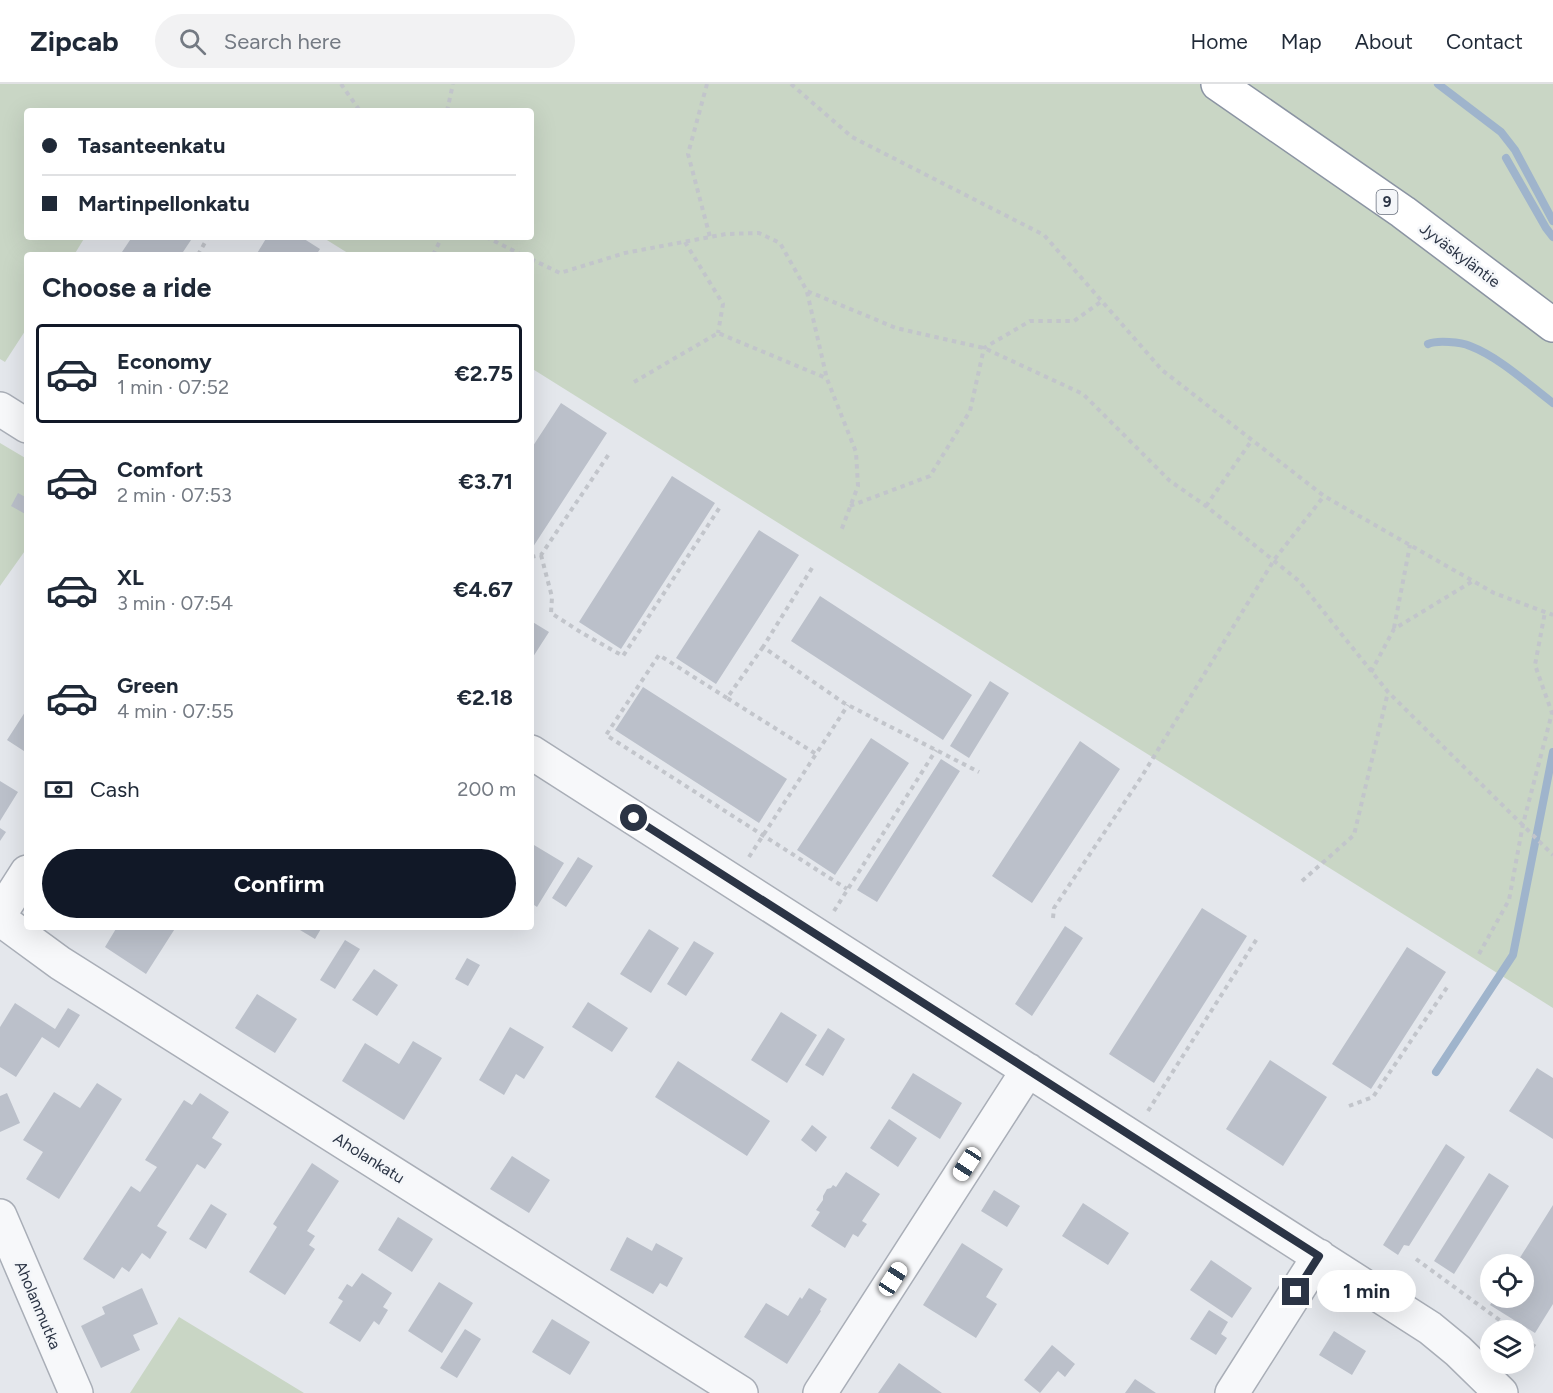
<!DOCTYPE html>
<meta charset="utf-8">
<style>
:root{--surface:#fff;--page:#f2f2f3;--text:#1f2937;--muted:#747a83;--line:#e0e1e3;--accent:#111827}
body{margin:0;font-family:Figtree,sans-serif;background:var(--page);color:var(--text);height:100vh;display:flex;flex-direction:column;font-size:22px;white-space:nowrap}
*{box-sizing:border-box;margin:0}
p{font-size:20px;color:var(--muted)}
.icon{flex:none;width:33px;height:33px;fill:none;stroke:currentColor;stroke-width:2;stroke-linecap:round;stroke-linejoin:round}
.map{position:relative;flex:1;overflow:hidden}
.drawer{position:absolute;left:24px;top:168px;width:510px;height:678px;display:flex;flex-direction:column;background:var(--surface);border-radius:6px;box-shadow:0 6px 24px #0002}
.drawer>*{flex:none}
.top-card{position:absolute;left:24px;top:24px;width:510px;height:132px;border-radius:6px;box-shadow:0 6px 24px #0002;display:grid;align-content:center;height:132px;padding:0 18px;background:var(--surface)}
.controls{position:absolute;left:1480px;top:1170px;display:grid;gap:12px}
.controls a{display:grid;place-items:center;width:54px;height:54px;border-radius:50%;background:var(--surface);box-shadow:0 6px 24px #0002;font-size:30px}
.end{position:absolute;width:27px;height:27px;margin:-14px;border:8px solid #2b3445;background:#fff;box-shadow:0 0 0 3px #fff}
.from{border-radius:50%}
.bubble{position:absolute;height:42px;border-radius:21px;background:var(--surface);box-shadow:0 6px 24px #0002;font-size:20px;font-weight:700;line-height:42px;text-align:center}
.car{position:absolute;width:18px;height:36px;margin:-18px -9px;border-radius:8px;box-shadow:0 0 4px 2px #0007;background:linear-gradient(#fff 24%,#345 0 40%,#fff 0 76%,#345 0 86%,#fff 0)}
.top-card b{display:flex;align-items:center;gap:21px;height:57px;font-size:22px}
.top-card b+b{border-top:2px solid var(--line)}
.top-card i{width:15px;height:15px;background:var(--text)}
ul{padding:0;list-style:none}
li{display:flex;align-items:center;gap:18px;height:99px;margin:0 12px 9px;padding:0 6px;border:3px solid transparent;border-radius:6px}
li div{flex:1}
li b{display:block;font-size:22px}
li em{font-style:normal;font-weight:700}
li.selected{border-color:var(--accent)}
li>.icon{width:54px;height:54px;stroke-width:1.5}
h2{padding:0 18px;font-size:27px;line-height:72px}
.pay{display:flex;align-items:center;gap:15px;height:66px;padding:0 18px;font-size:22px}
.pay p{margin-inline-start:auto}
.primary-button{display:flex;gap:12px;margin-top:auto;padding:12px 18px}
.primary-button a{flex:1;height:69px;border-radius:36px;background:var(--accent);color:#fff;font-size:24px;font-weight:700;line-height:69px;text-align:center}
header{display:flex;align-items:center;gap:36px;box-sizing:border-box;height:84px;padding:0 30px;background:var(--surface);border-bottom:2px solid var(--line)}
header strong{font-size:28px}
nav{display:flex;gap:33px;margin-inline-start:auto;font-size:21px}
.search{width:420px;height:54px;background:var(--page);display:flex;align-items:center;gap:15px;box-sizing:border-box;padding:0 21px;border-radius:33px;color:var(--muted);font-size:22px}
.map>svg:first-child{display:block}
</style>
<header>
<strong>Zipcab</strong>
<div class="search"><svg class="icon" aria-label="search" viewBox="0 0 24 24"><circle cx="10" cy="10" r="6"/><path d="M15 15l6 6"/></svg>Search here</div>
<nav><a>Home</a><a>Map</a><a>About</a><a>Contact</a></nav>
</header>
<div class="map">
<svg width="1553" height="1309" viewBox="0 0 1553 1309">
<rect width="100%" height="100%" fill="#e4e7ec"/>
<path fill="#c9d6c5" d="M0 0H1553V924L531 284V171H351L322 153H531V27H27V153H85L74 171H27V244L5 278 0 275Z
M0 359 27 375V464L0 502Z
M179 1233 304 1309H130Z"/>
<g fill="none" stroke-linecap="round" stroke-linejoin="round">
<path stroke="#9fb4cc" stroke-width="8" d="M1438 0 1501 48 1515 66 1553 137
M1506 74 1546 144 1553 153
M1428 260C1437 256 1461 258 1470 262 1499 273 1528 300 1553 319
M1436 988 1513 871 1553 668"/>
</g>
<path fill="#bbc0ca" d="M132 153H193L181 171H120Z
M267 153H301L320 165 316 171H256Z
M561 319 607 349 531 466V365Z
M672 392 715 419 621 565 579 538Z
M18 409 27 414V431L11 422Z
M759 446 799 471 716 600 676 574Z
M820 512 972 611 943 656 791 557Z
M531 537 549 548 531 576Z
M990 597 1009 609 969 674 950 662Z
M643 603 787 695 759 739 615 646Z
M27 625V669L7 656Z
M871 654 909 679 835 791 797 766Z
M1080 657 1120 685 1032 819 992 792Z
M941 675 960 687 877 818 857 806Z
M0 697 18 708 0 737Z
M0 744 6 748 0 757Z
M534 761 564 779 537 823 531 819V766Z
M578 773 593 782 566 823 552 814Z
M1202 824 1247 852 1154 999 1109 970Z
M1065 842 1083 854 1032 932 1015 920Z
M117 843H176L146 890 105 863Z
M295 843H322L315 855Z
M649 845 679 864 651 909 620 890Z
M345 856 360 865 335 905 320 896Z
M694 857 714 869 686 912 667 900Z
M1407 863 1446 888 1371 1005 1332 980Z
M467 874 480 881 468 902 455 895Z
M374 885 398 901 377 932 352 916Z
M257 910 297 935 275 969 235 944Z
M588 918 628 944 612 968 572 943Z
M15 919 55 945 68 924 80 931 59 964 42 953 16 993 0 983V943Z
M781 928 817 951 787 999 751 976Z
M510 943 544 963 524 995 516 990 504 1011 479 996Z
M828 944 845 955 823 992 805 981Z
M413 957 442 974 404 1036 342 997 365 959 399 980Z
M1270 976 1327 1013 1283 1082 1226 1045Z
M678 977 770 1037 747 1072 655 1013Z
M1537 984 1553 994V1055L1509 1027Z
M913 989 962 1019 940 1055 891 1024Z
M97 999 122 1015 59 1115 26 1095 43 1068 23 1056 54 1008 80 1024Z
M7 1009 20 1039 0 1048V1012Z
M200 1009 229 1028 212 1054 222 1060 205 1085 197 1080 157 1142 167 1148 150 1175 142 1169 129 1188 122 1183 114 1195 83 1175 131 1102 140 1108 157 1083 145 1076 184 1016 192 1021Z
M889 1035 917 1054 898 1083 870 1064Z
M812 1041 827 1053 816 1068 801 1056Z
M1446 1060 1465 1073 1409 1162 1404 1161 1398 1171 1383 1161Z
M512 1072 550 1096 529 1129 490 1105Z
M312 1079 339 1097 307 1147 315 1152 309 1161 315 1165 285 1211 249 1188 277 1143 273 1140Z
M846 1088 880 1110 862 1137 867 1140 858 1153 853 1150 845 1164 811 1142 820 1128 816 1126 823 1116V1112L827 1105 831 1104 833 1101 836 1103Z
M1489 1089 1509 1102 1454 1190 1434 1177Z
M994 1106 1020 1122 1007 1143 981 1127Z
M1083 1119 1129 1149 1108 1181 1062 1152Z
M211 1120 227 1130 206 1165 189 1155Z
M1553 1121V1220L1535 1249 1490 1221 1495 1214H1524V1180H1516Z
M398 1133 433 1155 412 1188 378 1166Z
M627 1153 652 1167 656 1159 683 1174 667 1203 660 1199 653 1210 610 1186Z
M962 1159 1003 1185 986 1213 997 1220 976 1254 923 1221Z
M1211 1176 1252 1204 1232 1234 1190 1206Z
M362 1189 392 1209 383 1223 388 1226 379 1241 374 1237 360 1258 329 1239 343 1217 338 1214 347 1200 352 1203Z
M439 1198 473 1219 442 1269 408 1247Z
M142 1204 158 1240 133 1251 140 1266 101 1284 81 1242 105 1230 102 1223Z
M809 1204 827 1215 820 1226 821 1227 787 1280 744 1253 766 1219 788 1232 800 1213 802 1215Z
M1209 1226 1228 1238 1221 1250 1227 1254 1216 1271 1190 1255Z
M552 1235 590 1258 570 1291 532 1268Z
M465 1245 481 1255 457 1294 440 1284Z
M1334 1247 1366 1267 1352 1291 1319 1271Z
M1052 1261 1075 1280 1065 1293 1058 1287 1040 1309 1024 1296Z
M899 1279 942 1309H878Z
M1135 1295 1156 1309H1125Z"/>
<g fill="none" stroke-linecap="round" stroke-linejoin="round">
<defs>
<path id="minor" d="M0 325 27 342
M531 668 1430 1244 1458 1267 1501 1309
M0 830 27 788
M0 835 60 879 741 1309
M0 1132 76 1309
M820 1309 1028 986
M1232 1309 1319 1172"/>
<path id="highway" d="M1218 0 1403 128 1553 241"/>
</defs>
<use href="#minor" stroke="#a9aeb7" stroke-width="36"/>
<use href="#highway" stroke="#8b94a3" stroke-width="36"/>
<path stroke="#c2c5cb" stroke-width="4" stroke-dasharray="4.5 4.5" stroke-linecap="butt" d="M341 0 360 27
M707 0 688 70 710 153
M791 0 852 53 1044 151 1162 286 1324 412 1494 509 1553 531
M447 27 453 0
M486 153 522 171
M685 158 723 220 718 249
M198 171 208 153
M433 171 442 153
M531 175 560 189 625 169 726 150 759 149 780 159 807 207 896 244 984 264 1083 310 1170 397 1206 422 1299 497 1388 608 1553 771
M807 208 827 295 856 368 858 402 841 447
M634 298 718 249 826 294
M850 422 930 392 970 327 984 264 1030 237H1074L1102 217
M1206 422 1252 356
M541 471 552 513 551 529 582 549 623 572 720 423
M531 473 541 471 609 370
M812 484 763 563 844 619 979 688
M1394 544 1410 461
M763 563 727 614 816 670 848 621
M1371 588 1394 545 1473 497
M727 614 659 571 606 651 847 805
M749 773 816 670
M1302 797 1354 751 1388 608
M834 827 936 666
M1053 834 1054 824 1142 692 1274 476 1324 412
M1479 870 1509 816 1523 740 1552 629 1535 581 1545 528
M1349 1022 1373 1013 1448 902
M1148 1027 1258 853
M1416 1175 1513 1246
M1524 1255 1537 1264"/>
<use href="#minor" stroke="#f7f8fa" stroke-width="33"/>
<use href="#highway" stroke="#fff" stroke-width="33"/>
</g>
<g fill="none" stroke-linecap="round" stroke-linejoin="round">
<path stroke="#2b3445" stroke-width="8" d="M634 734 1319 1172 1296 1208"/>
</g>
<g text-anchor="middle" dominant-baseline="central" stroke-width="5" stroke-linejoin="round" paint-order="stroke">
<rect fill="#f4f6f9" stroke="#676e7b" stroke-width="1.5" x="1376.5" y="106" width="21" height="24" rx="4.5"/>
<g font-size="15" font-weight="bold" fill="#2b3445">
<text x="1387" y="118">9</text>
</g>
<g font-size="16" fill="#2b3445" stroke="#f4f6f9">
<text transform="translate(1460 171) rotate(37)">Jyväskyläntie</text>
<text transform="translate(369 1074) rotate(32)">Aholankatu</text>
<text transform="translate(38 1221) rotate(67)">Aholanmutka</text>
</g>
</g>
</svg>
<div class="controls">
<a><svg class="icon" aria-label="locate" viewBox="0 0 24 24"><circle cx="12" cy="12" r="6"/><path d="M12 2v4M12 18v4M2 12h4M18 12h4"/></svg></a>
<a><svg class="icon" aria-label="layers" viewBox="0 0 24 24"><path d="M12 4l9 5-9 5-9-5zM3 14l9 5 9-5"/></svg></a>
</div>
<i class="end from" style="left:634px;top:734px"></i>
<i class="end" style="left:1296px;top:1208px"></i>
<div class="bubble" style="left:1317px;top:1186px;width:99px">1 min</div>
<i class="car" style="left:967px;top:1080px;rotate:213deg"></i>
<i class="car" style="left:893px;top:1195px;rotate:33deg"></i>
<div class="top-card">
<b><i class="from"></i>Tasanteenkatu</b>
<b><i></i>Martinpellonkatu</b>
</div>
<section class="drawer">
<h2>Choose a ride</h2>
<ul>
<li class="selected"><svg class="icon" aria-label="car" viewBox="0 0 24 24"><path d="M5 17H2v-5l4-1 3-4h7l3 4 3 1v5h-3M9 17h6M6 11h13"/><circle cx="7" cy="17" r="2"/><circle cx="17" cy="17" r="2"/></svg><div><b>Economy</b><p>1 min · 07:52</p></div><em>€2.75</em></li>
<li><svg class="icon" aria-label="car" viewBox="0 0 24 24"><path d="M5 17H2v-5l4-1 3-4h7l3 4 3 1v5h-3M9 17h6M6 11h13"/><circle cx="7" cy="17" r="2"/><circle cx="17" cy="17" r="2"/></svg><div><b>Comfort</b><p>2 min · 07:53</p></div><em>€3.71</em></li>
<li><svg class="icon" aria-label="car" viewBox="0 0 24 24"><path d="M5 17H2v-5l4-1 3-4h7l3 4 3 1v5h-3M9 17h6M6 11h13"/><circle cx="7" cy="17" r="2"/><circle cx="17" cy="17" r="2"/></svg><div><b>XL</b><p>3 min · 07:54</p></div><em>€4.67</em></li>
<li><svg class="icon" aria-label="car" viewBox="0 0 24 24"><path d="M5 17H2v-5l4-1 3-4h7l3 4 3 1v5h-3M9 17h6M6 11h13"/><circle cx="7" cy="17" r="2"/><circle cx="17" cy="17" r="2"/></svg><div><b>Green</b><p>4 min · 07:55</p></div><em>€2.18</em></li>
</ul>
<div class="pay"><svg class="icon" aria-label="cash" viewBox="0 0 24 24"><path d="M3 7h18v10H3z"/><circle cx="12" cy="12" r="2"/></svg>Cash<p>200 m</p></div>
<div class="primary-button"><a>Confirm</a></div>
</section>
</div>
